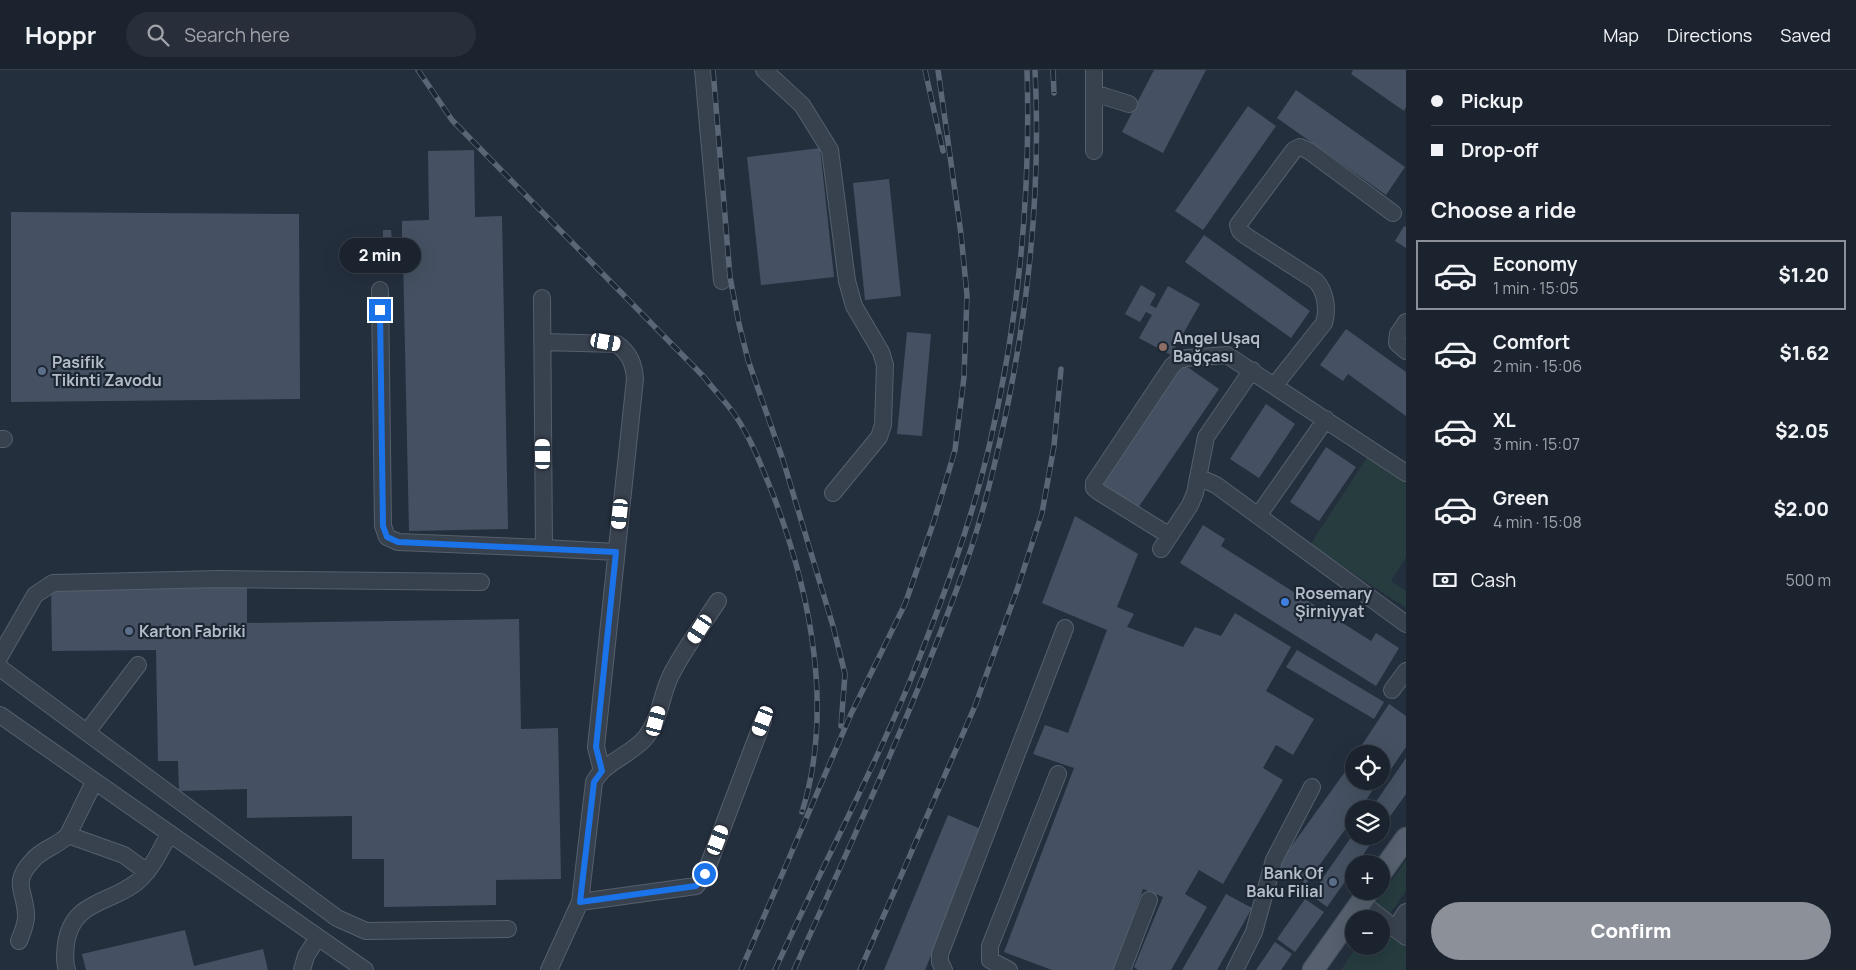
<!DOCTYPE html>
<meta charset="utf-8">
<style>
:root{--surface:#1b232e;--page:#282f3a;--text:#f1f3f6;--muted:#a0a4aa;--line:#39404a;--accent:#8c9099}
body{margin:0;font-family:Manrope,sans-serif;background:var(--page);color:var(--text);height:100vh;display:flex;flex-direction:column;font-size:19px;white-space:nowrap}
*{box-sizing:border-box;margin:0}
p{font-size:16px;color:var(--muted)}
.icon{flex:none;width:28px;height:28px;fill:none;stroke:currentColor;stroke-width:2;stroke-linecap:round;stroke-linejoin:round}
.map{position:relative;flex:1;overflow:hidden}
.sheet{display:flex;flex-direction:column;background:var(--surface);width:450px}
.sheet>*{flex:none}
.top-card{display:grid;align-content:center;height:110px;padding:0 25px;background:var(--surface)}
.fabs{position:absolute;left:1345px;top:675px;display:grid;gap:10px}
.fabs a{display:grid;place-items:center;width:45px;height:45px;border-radius:50%;background:var(--surface);box-shadow:0 5px 20px #0002,0 0 0 1px var(--line);font-size:25px}
.end{position:absolute;width:22px;height:22px;margin:-11px;border:6px solid #1a73e8;background:#fff;box-shadow:0 0 0 2px #fff}
.from{border-radius:50%}
.bubble{position:absolute;height:35px;border-radius:18px;background:var(--surface);box-shadow:0 5px 20px #0002,0 0 0 1px var(--line);font-size:16px;font-weight:800;line-height:35px;text-align:center}
.car{position:absolute;width:15px;height:30px;margin:-15px -8px;border-radius:6px;box-shadow:0 0 4px 1px #0007;background:linear-gradient(#fff 24%,#345 0 40%,#fff 0 76%,#345 0 86%,#fff 0)}
.top-card b{display:flex;align-items:center;gap:18px;height:48px;font-size:19px}
.top-card b+b{border-top:1px solid var(--line)}
.top-card i{width:12px;height:12px;background:var(--text)}
ul{padding:0;list-style:none}
li{display:flex;align-items:center;gap:15px;height:70px;margin:0 10px 8px;padding:0 15px;border:2px solid transparent;border-radius:0px}
li div{flex:1}
li b{display:block;font-size:19px}
li em{font-style:normal;font-weight:800}
li.active{border-color:var(--accent)}
li>.icon{width:45px;height:45px;stroke-width:1.5}
h2{padding:0 25px;font-size:22px;line-height:60px}
.pay{display:flex;align-items:center;gap:12px;height:55px;padding:0 25px;font-size:19px}
.pay p{margin-inline-start:auto}
.action{display:flex;gap:10px;margin-top:auto;padding:10px 25px}
.action a{flex:1;height:58px;border-radius:30px;background:var(--accent);color:#fff;font-size:20px;font-weight:800;line-height:58px;text-align:center}
header{display:flex;align-items:center;gap:30px;box-sizing:border-box;height:70px;padding:0 25px;background:var(--surface);border-bottom:1px solid var(--line)}
header strong{font-size:24px}
nav{display:flex;gap:28px;margin-inline-start:auto;font-size:18px}
.search{width:350px;height:45px;background:var(--page);display:flex;align-items:center;gap:12px;box-sizing:border-box;padding:0 18px;border-radius:28px;color:var(--muted);font-size:19px}
main{display:flex;flex:1;min-height:0}
.map>svg:first-child{display:block}
</style>
<header>
<strong>Hoppr</strong>
<div class="search"><svg class="icon" aria-label="search" viewBox="0 0 24 24"><circle cx="10" cy="10" r="6"/><path d="M15 15l6 6"/></svg>Search here</div>
<nav><a>Map</a><a>Directions</a><a>Saved</a></nav>
</header>
<main>
<div class="map">
<svg width="1406" height="900" viewBox="0 0 1406 900">
<rect width="100%" height="100%" fill="#242f3e"/>
<path fill="#263c3f" d="M1368 386 1406 411V487L1391 511 1406 521V538L1310 475Z
M1406 790V821L1389 845 1375 834Z
M1381 859 1406 878V900H1341L1357 876H1381Z"/>
<path fill="#455162" d="M1154 0H1206L1163 83 1122 62Z
M1353 0H1406V37L1404 41 1351 4Z
M1296 20 1405 97 1386 125 1277 48Z
M1248 36 1276 56 1203 160 1175 141Z
M820 78 834 207 761 215 747 87Z
M474 80 475 147 502 146 508 459 409 461 403 186H383V160H391L392 171H402V151L429 150 428 81Z
M889 109 901 226 865 230 853 113Z
M11 142 299 144 300 329 11 332Z
M1404 156 1406 157V178L1395 171Z
M1204 165 1310 241 1291 268 1185 192Z
M1141 215 1156 224 1150 235 1156 238 1168 216 1200 234 1171 285 1139 268 1152 245 1146 242 1140 252 1125 244Z
M1346 259 1406 302V346L1348 304 1343 311 1320 295Z
M907 262 931 264 922 366 897 364Z
M1183 294 1219 319 1136 441 1099 415Z
M1266 334 1295 354 1259 408 1230 389Z
M1326 377 1356 397 1319 451 1290 432Z
M1075 446 1138 484 1117 537 1134 544 1127 557 1183 577 1195 557 1221 566 1235 543 1291 577 1266 621 1314 649 1293 685 1276 675 1263 698 1283 710 1223 814 1199 800 1185 824 1207 837 1171 900H1138L1134 897 1163 827 1143 819 1114 900H1052L1004 882 1074 698 1033 684 1045 655 1068 663 1107 560 1042 533Z
M1203 455 1225 469 1221 476 1371 571 1376 563 1399 578 1376 616 1180 493Z
M247 512V553L519 549 521 659 558 658 561 809 496 810V835L384 837V789H352V746L247 748V719L179 721 178 691H158L156 580 52 581 51 516Z
M1297 580 1384 632 1374 649 1286 597Z
M1389 634 1406 646V677L1383 711 1381 684H1356Z
M1406 688V724L1381 759V739H1371Z
M1347 699 1354 704V711H1364L1374 718 1360 739H1354V747L1306 814 1278 795Z
M948 745 983 760 925 900H884Z
M1354 763V766H1376L1357 794H1354V799L1327 837 1311 825Z
M1226 824 1252 838 1217 900H1182Z
M1305 829 1324 842 1295 882 1277 869Z
M185 860 194 896 263 879 268 900H86L82 884Z
M1275 872 1292 884 1281 900H1256Z"/>
<g fill="none" stroke-linecap="round" stroke-linejoin="round">
<defs>
<path id="minor" d="M703 0 722 211
M764 0 802 35 830 80 847 211 854 236 881 282 885 295 883 355 879 367 833 423
M1094 0V81
M1094 23 1129 34
M380 220 383 456 387 467 398 472 544 478 542 228
M1406 252 1398 264 1397 273 1406 281
M542 272 617 274C629 283 634 293 635 309L596 677 602 701
M1275 315 1324 253C1328 240 1326 222 1316 211L1246 166 1240 161 1238 155 1294 80 1300 77 1309 81 1393 143
M0 369H4
M1198 407 1216 415 1406 554
M1258 446 1326 349
M1170 466 1099 422 1094 418V413L1172 296 1179 290 1187 288 1227 285 1406 403
M544 478 616 482
M1161 479 1190 435 1195 423 1206 367 1252 300
M0 586 35 525 53 513 219 509 481 512
M0 598 337 848 366 861 508 859
M1392 620 1406 601
M0 645 365 900
M87 662 138 595
M68 765 124 785 147 802
M580 832 696 816 705 804 763 651
M1361 832 1406 867
M1395 859 1406 842
M19 871C22 863 27 853 26 844 25 820 11 813 33 790 42 779 58 776 68 765L94 712
M67 900C64 891 65 883 66 874 72 830 110 834 137 812 152 799 160 781 169 764
M302 900 306 886 318 867
M549 900 580 832 594 712C605 691 632 685 646 667 661 648 661 623 672 603 685 578 703 554 718 531
M944 900 940 892V884L1065 558
M1009 900 990 890V876L1058 704
M1122 900 1149 830
M1235 900 1254 862 1274 790 1312 717"/>
<path id="major" d="M1381 803 1406 768
M1313 900 1369 821"/>
</defs>
<use href="#minor" stroke="#565f6c" stroke-width="18"/>
<use href="#major" stroke="#414a57" stroke-width="23"/>
<use href="#minor" stroke="#38414e" stroke-width="16"/>
<use href="#major" stroke="#56606e" stroke-width="21"/>
<defs>
<path id="rail" d="M418 0 452 50 704 307C714 320 726 332 735 345 752 370 763 400 774 427 811 525 834 640 802 742
M713 0 730 207 739 254 748 290 783 390 833 556 845 604 841 656
M925 0 943 81
M1053 0 1054 23
M741 900 851 644 905 534 934 451 955 380 964 307 967 225 961 164 938 0
M775 900C818 804 868 712 908 616 939 539 970 458 989 377 1018 254 1031 127 1027 0
M794 900C853 768 916 635 964 499 982 450 994 399 1005 348 1029 234 1041 117 1035 0
M860 900 975 636 1017 520 1042 443 1054 376 1061 299"/>
</defs>
<use href="#rail" stroke="#5a6575" stroke-width="5.5"/>
<use href="#rail" stroke="#1d2633" stroke-width="4" stroke-dasharray="11" stroke-linecap="butt"/>
</g>
<g fill="none" stroke-linecap="round" stroke-linejoin="round">
<path stroke="#1a73e8" stroke-width="6" d="M380 240 383 456 387 467 398 472 616 482 596 677 602 701 594 712 580 832 696 816 705 804"/>
</g>
<circle fill="#8d6e63" stroke="#1d2633" stroke-width="2" cx="1163" cy="277" r="5"/>
<g fill="#5c6f8a" stroke="#1d2633" stroke-width="2">
<circle cx="42" cy="301" r="5"/>
<circle cx="129" cy="561" r="5"/>
<circle cx="1333" cy="812" r="5"/>
</g>
<circle fill="#3f7fe0" stroke="#1d2633" stroke-width="2" cx="1285" cy="532" r="5"/>
<g text-anchor="middle" dominant-baseline="central" stroke-width="4.5" stroke-linejoin="round" paint-order="stroke">
<g font-size="16" font-weight="bold" fill="#b4bcc9" stroke="#1d2633" text-anchor="start">
<text x="1173" y="268">Angel Uşaq<tspan x="1173" dy="18">Bağçası</tspan></text>
<text x="52" y="292">Pasifik<tspan x="52" dy="18">Tikinti Zavodu</tspan></text>
<text x="1295" y="523">Rosemary<tspan x="1295" dy="18">Şirniyyat</tspan></text>
<text x="139" y="561">Karton Fabriki</text>
<text x="1323" y="803" text-anchor="end">Bank Of<tspan x="1323" dy="18">Baku Filial</tspan></text>
</g>
</g>
</svg>
<div class="fabs">
<a><svg class="icon" aria-label="locate" viewBox="0 0 24 24"><circle cx="12" cy="12" r="6"/><path d="M12 2v4M12 18v4M2 12h4M18 12h4"/></svg></a>
<a><svg class="icon" aria-label="layers" viewBox="0 0 24 24"><path d="M12 4l9 5-9 5-9-5zM3 14l9 5 9-5"/></svg></a>
<a>+</a>
<a>−</a>
</div>
<i class="end from" style="left:705px;top:804px"></i>
<i class="end" style="left:380px;top:240px"></i>
<div class="bubble" style="left:339px;top:168px;width:82px">2 min</div>
<i class="car" style="left:606px;top:272px;rotate:100deg"></i>
<i class="car" style="left:543px;top:384px;rotate:359deg"></i>
<i class="car" style="left:620px;top:444px;rotate:186deg"></i>
<i class="car" style="left:700px;top:559px;rotate:213deg"></i>
<i class="car" style="left:656px;top:651px;rotate:15deg"></i>
<i class="car" style="left:763px;top:651px;rotate:201deg"></i>
<i class="car" style="left:718px;top:770px;rotate:21deg"></i>
</div>
<section class="sheet">
<div class="top-card">
<b><i class="from"></i>Pickup</b>
<b><i></i>Drop-off</b>
</div>
<h2>Choose a ride</h2>
<ul>
<li class="active"><svg class="icon" aria-label="car" viewBox="0 0 24 24"><path d="M5 17H2v-5l4-1 3-4h7l3 4 3 1v5h-3M9 17h6M6 11h13"/><circle cx="7" cy="17" r="2"/><circle cx="17" cy="17" r="2"/></svg><div><b>Economy</b><p>1 min · 15:05</p></div><em>$1.20</em></li>
<li><svg class="icon" aria-label="car" viewBox="0 0 24 24"><path d="M5 17H2v-5l4-1 3-4h7l3 4 3 1v5h-3M9 17h6M6 11h13"/><circle cx="7" cy="17" r="2"/><circle cx="17" cy="17" r="2"/></svg><div><b>Comfort</b><p>2 min · 15:06</p></div><em>$1.62</em></li>
<li><svg class="icon" aria-label="car" viewBox="0 0 24 24"><path d="M5 17H2v-5l4-1 3-4h7l3 4 3 1v5h-3M9 17h6M6 11h13"/><circle cx="7" cy="17" r="2"/><circle cx="17" cy="17" r="2"/></svg><div><b>XL</b><p>3 min · 15:07</p></div><em>$2.05</em></li>
<li><svg class="icon" aria-label="car" viewBox="0 0 24 24"><path d="M5 17H2v-5l4-1 3-4h7l3 4 3 1v5h-3M9 17h6M6 11h13"/><circle cx="7" cy="17" r="2"/><circle cx="17" cy="17" r="2"/></svg><div><b>Green</b><p>4 min · 15:08</p></div><em>$2.00</em></li>
</ul>
<div class="pay"><svg class="icon" aria-label="cash" viewBox="0 0 24 24"><path d="M3 7h18v10H3z"/><circle cx="12" cy="12" r="2"/></svg>Cash<p>500 m</p></div>
<div class="action"><a>Confirm</a></div>
</section>
</main>
